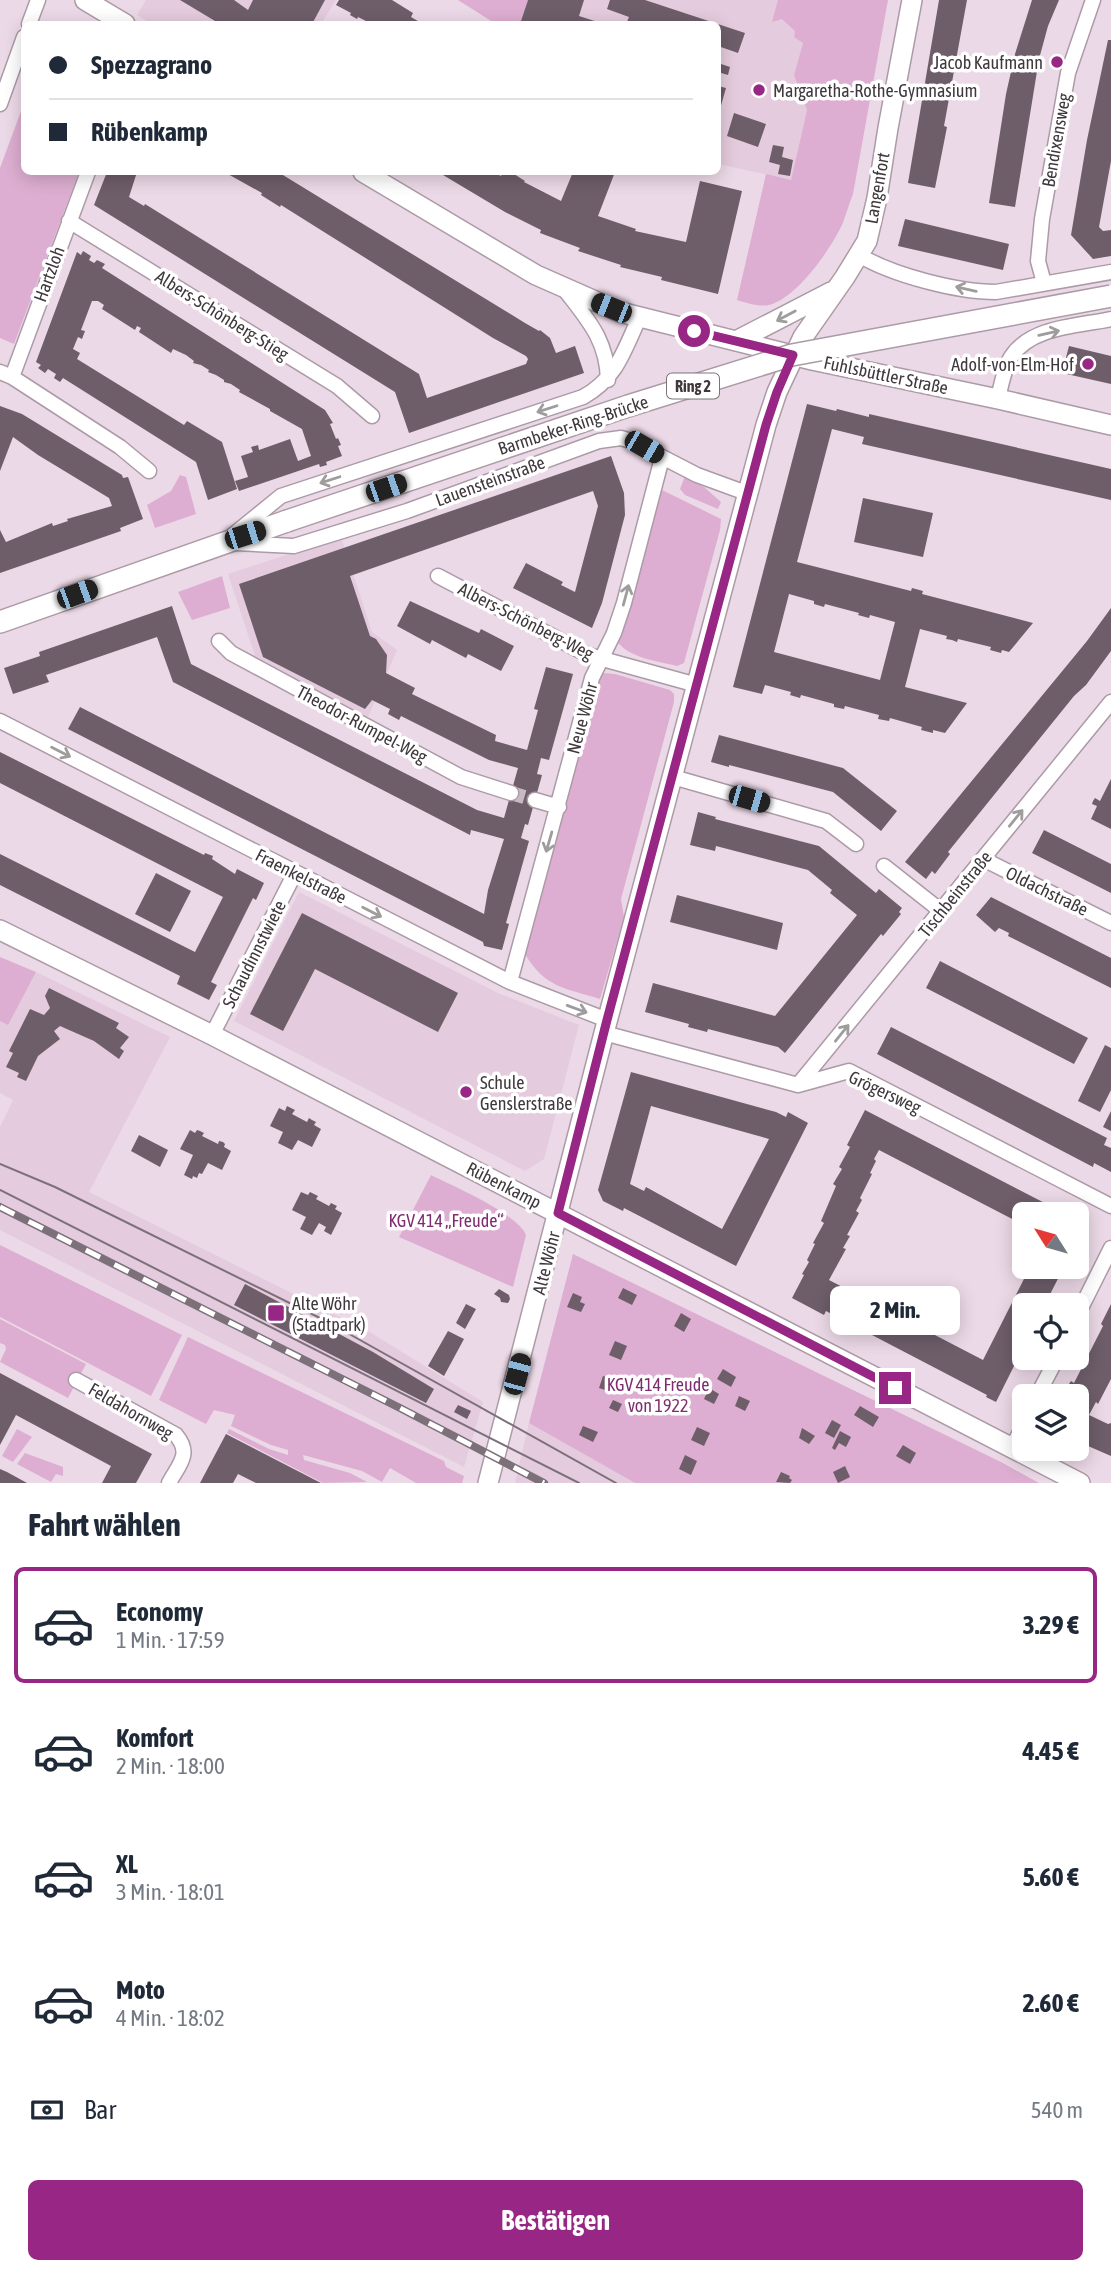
<!DOCTYPE html>
<html lang="de">
<meta charset="utf-8">
<style>
:root{--surface:#fff;--page:#f6f6f7;--text:#1f2937;--muted:#747a83;--line:#e0e1e3;--accent:#972684}
body{margin:0;font-family:"Asap Condensed",sans-serif;background:var(--page);color:var(--text);height:100vh;display:flex;flex-direction:column;font-size:26px;white-space:nowrap}
*{box-sizing:border-box;margin:0}
p{font-size:23px;color:var(--muted)}
.icon{flex:none;width:38px;height:38px;fill:none;stroke:currentColor;stroke-width:2;stroke-linecap:round;stroke-linejoin:round}
.map{position:relative;height:1483px;overflow:hidden}
.drawer{display:flex;flex-direction:column;background:var(--surface);flex:1}
.drawer>*{flex:none}
.guide{position:absolute;left:21px;top:21px;width:700px;height:154px;border-radius:10px;box-shadow:0 4px 18px #0003;display:grid;align-content:center;height:154px;padding:0 28px;background:var(--surface)}
.needle{width:46px;rotate:307deg}
.buttons{position:absolute;left:1012px;top:1202px;display:grid;gap:14px}
.buttons a{display:grid;place-items:center;width:77px;height:77px;border-radius:10px;background:var(--surface);box-shadow:0 4px 18px #0003;font-size:35px}
.end{position:absolute;width:32px;height:32px;margin:-16px;border:9px solid #972684;background:#fff;box-shadow:0 0 0 4px #fff}
.from{border-radius:50%}
.bubble{position:absolute;height:49px;border-radius:10px;background:var(--surface);box-shadow:0 4px 18px #0003;font-size:23px;font-weight:700;line-height:49px;text-align:center}
.car{position:absolute;width:21px;height:42px;margin:-21px -10px;border-radius:9px;box-shadow:0 0 5px 2px #0007;background:linear-gradient(#222 24%,#8ab4d8 0 40%,#222 0 76%,#8ab4d8 0 86%,#222 0)}
.guide b{display:flex;align-items:center;gap:24px;height:66px;font-size:26px}
.guide b+b{border-top:2px solid var(--line)}
.guide i{width:18px;height:18px;background:var(--text)}
ul{padding:0;list-style:none}
li{display:flex;align-items:center;gap:21px;height:116px;margin:0 14px 10px;padding:0 14px;border:4px solid transparent;border-radius:10px}
li div{flex:1}
li b{display:block;font-size:26px}
li em{font-style:normal;font-weight:700}
li.current{border-color:var(--accent)}
li>.icon{width:63px;height:63px;stroke-width:1.5}
h2{padding:0 28px;font-size:32px;line-height:84px}
.pay{display:flex;align-items:center;gap:18px;height:77px;padding:0 28px;font-size:26px}
.pay p{margin-inline-start:auto}
.primary-button{display:flex;gap:14px;margin-top:auto;padding:14px 28px}
.primary-button a{flex:1;height:80px;border-radius:10px;background:var(--accent);color:#fff;font-size:28px;font-weight:700;line-height:80px;text-align:center}
.map>svg:first-child{display:block}
</style>
<div class="map">
<svg width="1111" height="1483" viewBox="0 0 1111 1483">
<rect width="100%" height="100%" fill="#ecd9e7"/>
<path fill="#e4cbdd" d="M146 0H336L321 24H152L137 15Z
M458 0H801L794 37 803 43 794 75 807 109 791 180 718 164V24H494L493 22Z
M341 537 372 632 397 650 368 717 255 656 228 574Z
M299 892 498 993 579 1025 544 1159 525 1171 234 1021Z
M36 972 170 1037 89 1192 368 1331 483 1402 464 1467 0 1230V1127L13 1100 0 1093V1021L8 1024Z
M529 1423 635 1483H515Z"/>
<path fill="#ddaed1" d="M458 0H528L520 24H494L493 22Z
M778 0H888L853 194C849 204 846 215 842 225 830 250 797 298 769 305 759 307 747 303 737 300L766 174 791 180 807 110 794 75 803 43 794 37 795 31 782 19 772 22Z
M24 103V172H79L14 344 0 338V168Z
M180 475 186 477 196 514 155 528 147 505 171 491Z
M685 476 704 487 721 502 718 509 685 495 680 489Z
M660 489 721 519 720 530 684 663 677 666C657 661 628 658 616 640Z
M222 576 230 608 192 620 178 592Z
M604 673 615 674 670 690 674 694V702L621 899 624 917 600 999C565 988 545 988 525 954L598 679Z
M0 957 36 972 8 1025 0 1021Z
M431 1175C453 1186 518 1214 526 1235L513 1287 399 1237Z
M0 1245 182 1335 151 1396 0 1317Z
M573 1254 1001 1462 1039 1483H635L529 1423Z
M0 1319 86 1364 68 1398 0 1362 6 1349 5 1345 0 1343Z
M188 1337 444 1461 446 1467 464 1476 462 1483H416L390 1468 382 1482 362 1471 303 1455 304 1460 350 1473 367 1482 323 1483 227 1433 229 1429 269 1449 288 1455V1450L271 1445 231 1426 235 1415 214 1410 206 1424 159 1400Z
M17 1429 32 1437 13 1462 2 1456Z
M25 1453 63 1467V1476L56 1474 51 1482 17 1464Z"/>
<path fill="#6e5e6a" fill-rule="evenodd" d="M180 0H234L248 10 253 0H325L312 24H220Z
M339 0H392L413 13 411 17 423 24H372L358 17 357 19 350 15 351 13 336 5Z
M528 0H584L579 16 604 24H520Z
M610 0H645L745 33 738 53 718 46V24H653L642 21 641 24H626L629 17 607 9Z
M939 0H967L944 126 947 127 935 188 908 183Z
M1032 0H1059L1048 26 1039 59 1015 207 989 203 1006 94 1015 54Z
M1108 40H1111V161L1099 227 1103 231 1111 230V256L1093 259 1071 235 1087 140Z
M718 63 730 67 728 75 718 72Z
M718 86 726 88 720 109 718 108Z
M734 113 766 124 758 147 727 136Z
M773 145 784 147 782 157 793 160 790 176 778 174 780 165 769 162Z
M107 172H137L129 197 144 206 145 204 419 374 427 398 526 364 528 359 526 356 493 338 281 205 280 207 261 195 262 193 226 173 227 172H278L525 323 539 331 540 330 550 338 556 353 575 346 584 373 409 433 395 392 94 205Z
M438 172H493L501 176 503 172H511L525 181 524 182 561 201 573 172H615L598 216 636 229 635 231 686 242 700 181 742 191 718 294 661 280 662 277 620 267 621 265 578 251 580 248 540 233 541 230 505 212Z
M905 219 1009 244 1003 270 898 246Z
M83 251 91 256 89 260 94 263 97 260 105 264 102 268 325 410 333 423 330 424 336 439 338 438 341 445 338 446 342 456 326 462 327 465 320 467 319 464 239 491 235 481 248 477 241 456 253 452 251 447 258 445 259 450 290 439 298 461 311 456 302 429 270 411V409L239 392 240 390 231 384 224 382V380L216 375 208 372 209 370 201 365 193 363 194 361 186 355 173 349 171 353 139 332 141 328 137 326 135 330 102 309 104 305 98 301H92L81 330 85 331 82 339 78 337 73 349 80 353 77 359 184 425 187 421 222 442 237 489 208 500 196 462 63 378 60 382 54 378 56 374 48 369 45 373 38 368 41 365 36 362 77 252 81 255Z
M1069 346 1111 356V384L1062 373Z
M807 404 836 411 837 409 869 417V414L1111 469V500L862 444 864 437 832 429 797 562 911 591 912 588 923 591 922 594 1033 623 1009 652 1002 650 1001 653 990 650 991 647 958 639 957 642 952 640 946 639 947 636 920 629 905 687 967 703 945 733 933 730V733L921 730 922 727 890 718 889 721 878 719 879 715 845 706 844 709 834 707V704L801 695 800 698 790 695 791 692 765 685 762 694 733 687ZM789 594 814 601V604L824 607 825 604 859 613 858 615 869 618 870 615 895 622 880 680 774 652Z
M0 406 22 414 122 475 123 478 128 477 143 519 120 528 121 531 0 573V530L6 542 52 523 53 526 68 521 67 519 112 506 109 498 38 455 13 437 0 471Z
M611 456 624 493 625 515 602 603 592 628 513 588 526 563 563 582 561 585 575 592 598 506 593 491 350 576 370 636 376 639 387 655 386 673 415 688 412 694 496 735 495 741 527 750 538 710 534 709 546 667 573 674 549 760 541 758 537 774 542 775 528 825 525 824 521 838 529 841 506 923 509 924 502 950 484 946 483 942 68 729 80 707 484 914 488 890 504 839 471 830 470 835 173 682 157 637 46 675 49 682 13 694 4 668 40 656 39 652 172 606 191 664 477 810 504 818 518 768 489 760 401 716 399 720 388 714 390 709 372 700 365 709 263 657 239 584Z
M863 498 933 513 923 557 854 542Z
M410 601 479 633 481 629 514 646 501 671 468 654 466 658 432 640 430 644 397 626Z
M1111 608V651L1086 685 1074 696 948 852 950 854 935 874 932 871 926 879 905 862 1087 641Z
M719 735 843 768 897 811 881 831 833 792 729 765V767L711 762Z
M0 752 204 855 205 853 213 856 212 859 235 874 237 869 264 883 256 900 253 898 211 982 217 985 209 1000 177 984 180 976 0 885V854L195 952 223 897 0 783Z
M1111 779V829L1091 819 1097 806 1092 804 1093 801 1095 798 1100 801Z
M698 812 716 817 715 819 819 846 876 893 879 889 902 908 899 912 901 914 883 936 881 934 785 1053 778 1047 708 1029 707 1032 688 1027 689 1024 645 1012 653 983 775 1016 857 915 830 893 832 890 808 870 716 846 715 851 690 845Z
M1044 830 1111 864V893L1032 853Z
M156 873 191 891 170 932 135 914Z
M677 895 783 923 777 950 670 922Z
M991 897 1111 958V988L1008 936 1009 933 999 928 995 932 976 915Z
M302 913 458 993 438 1032 315 969 283 1031 250 1014Z
M940 961 1088 1038 1074 1064 926 988Z
M49 988 119 1023 116 1028 129 1037 120 1048 124 1051 119 1059 94 1041 60 1026 54 1031 60 1039 38 1056 26 1081 17 1077 19 1073 6 1067 13 1053 9 1051 30 1009 44 1015 50 1008 45 996Z
M891 1027 1107 1138 1104 1145 1111 1148V1172L1094 1163 1093 1167 877 1054Z
M1105 1045 1111 1048V1090L1100 1112 1078 1101Z
M631 1072 776 1112 786 1117 788 1112 808 1123 736 1266 624 1208 623 1211 603 1201 598 1190ZM651 1106 769 1139 722 1229 646 1187 644 1191 630 1184Z
M287 1106 295 1110 292 1114 307 1122 309 1118 312 1120 316 1122 314 1125 321 1129 312 1147 298 1140 292 1150 278 1143 283 1132 270 1126 279 1108 285 1111Z
M865 1110 1066 1214H1024V1225L879 1150 874 1159 876 1161 870 1173 872 1174 860 1198 862 1200 856 1211 859 1213 847 1235 850 1236 843 1248 846 1249 829 1280 983 1360 1030 1267H1064L1044 1306H1024V1346L996 1402 986 1397 987 1395 826 1311 824 1315 792 1298 804 1275 802 1274 809 1262 807 1260 815 1244 813 1243 824 1223 821 1221 836 1186 833 1184 842 1169 839 1167 850 1147 847 1145Z
M1111 1111V1131L1103 1127Z
M190 1130 195 1133 197 1130 200 1131 204 1133 202 1136 218 1144 219 1141 223 1142 225 1144 224 1147 231 1151 222 1170 208 1163 202 1174 199 1173 197 1178 193 1176 192 1179 184 1175 193 1155 180 1149Z
M139 1135 168 1150 160 1167 131 1151Z
M301 1192 308 1195 310 1192 318 1196 316 1199 329 1206 331 1203 337 1206 335 1209 342 1213 331 1235 324 1231 326 1227 319 1223 312 1235 300 1229 306 1217 292 1210Z
M1076 1216 1082 1219 1081 1222 1085 1225 1076 1243Z
M245 1284 373 1352 434 1389 426 1403 234 1305Z
M623 1288 637 1295 632 1305 618 1298Z
M499 1289 509 1295 510 1299 508 1303 501 1302 500 1298 494 1294Z
M573 1293 582 1297 580 1302 585 1304 581 1312 567 1307Z
M466 1304 476 1309 465 1329 456 1323Z
M1111 1304V1379L1098 1404 1096 1402 1089 1415 1108 1424 1111 1423V1456L1088 1446 1087 1449 1076 1443V1396H1061L1071 1381 1074 1383 1103 1326 1101 1324Z
M681 1313 691 1319 684 1332 674 1326Z
M448 1331 464 1339 444 1376 428 1366Z
M615 1341 627 1346 621 1360 609 1355Z
M723 1369 736 1377 731 1387 717 1379Z
M0 1373 152 1454 136 1483H102L111 1466 16 1415 0 1445Z
M603 1376 612 1379 608 1391 599 1388Z
M709 1388 719 1394 714 1404 704 1399Z
M739 1396 750 1401 745 1411 735 1406Z
M613 1400 622 1404 618 1412 609 1408Z
M458 1405 471 1411 467 1419 454 1412Z
M860 1406 879 1417 873 1427 854 1415Z
M832 1420 841 1425 834 1438 825 1433Z
M583 1426 598 1432 593 1442 579 1435Z
M697 1427 710 1433 704 1446 691 1440Z
M802 1428 815 1436 809 1444 799 1438Z
M840 1431 851 1437 846 1447 839 1443 835 1450 832 1448Z
M226 1434 321 1483H256L238 1474 233 1483H200Z
M903 1445 916 1453 910 1464 896 1456Z
M685 1455 697 1461 691 1475 679 1469Z
M845 1466 850 1477 838 1483 833 1472Z
M0 1469 7 1472 27 1483H0Z
M781 1472 790 1476 789 1478 792 1480 790 1483 776 1482Z"/>
<g fill="none" stroke-linecap="round" stroke-linejoin="round">
<path stroke="#c9b9c5" stroke-width="14" stroke-dasharray="14 7" stroke-linecap="butt" d="M511 793 535 800"/>
<defs>
<path id="street" d="M29 24 38 0
M0 104 24 37
M69 221 337 386 372 416
M859 255C892 275 957 292 996 292L1111 272
M1044 283 1038 261 1042 219 1068 73 1093 0
M565 290C588 320 607 340 608 380
M0 372 12 377 120 447 149 471
M12 377 88 172
M998 399C1001 385 1004 369 1011 357 1031 326 1079 326 1111 319
M233 535 281 496 583 397C616 379 624 351 639 318
M236 543 294 546 407 511 599 441 621 438 631 441 697 475 749 494
M438 576 588 655 697 685
M219 641 231 653 461 777 511 793
M0 721 510 982 607 1020
M673 777 826 821 856 844
M535 800 559 807
M983 859 1111 923
M884 866 941 911
M510 982 592 678 614 633 624 603 662 458
M604 1033 798 1085 849 1071 1111 1206
M212 1035 295 873
M798 1085 1111 702
M1076 1318 1111 1248
M76 1380 176 1435C192 1454 179 1464 169 1483
M1037 1396 1057 1358
M1012 1448 1024 1424"/>
<path id="secondary" d="M85 0 125 24
M363 172 536 275 620 312 812 360 998 399 1111 425
M736 341 831 292
M0 930 212 1035 1080 1483
M488 1483 604 1033 766 425 777 392 803 337 845 277 867 241 877 198 888 128 912 0"/>
<path id="primary" d="M0 622 287 521"/>
</defs>
<use href="#street" stroke="#ac9ba7" stroke-width="17"/>
<use href="#secondary" stroke="#ac9ba7" stroke-width="22"/>
<use href="#primary" stroke="#ac9ba7" stroke-width="24"/>
<use href="#street" stroke="#fff" stroke-width="14"/>
<use href="#secondary" stroke="#fff" stroke-width="19"/>
<use href="#primary" stroke="#fff" stroke-width="21"/>
<path stroke="#7c7079" stroke-width="2" d="M0 1164 55 1187 326 1321 616 1483
M0 1190 579 1483"/>
<defs>
<path id="rail" d="M0 1207 400 1408 544 1483"/>
</defs>
<use href="#rail" stroke="#7c7079" stroke-width="8"/>
<use href="#rail" stroke="#fff" stroke-width="5" stroke-dasharray="16" stroke-linecap="butt"/>
<defs>
<path id="primary-bridge" d="M287 521 628 406 792 355 1111 296"/>
</defs>
<use href="#primary-bridge" stroke="#ac9ba7" stroke-width="24" stroke-linecap="butt"/>
<use href="#primary-bridge" stroke="#fff" stroke-width="21"/>
</g>
<defs><path id="oneway-shaft" d="M-6 0H5M1.5-3L5.5 0L1.5 3" fill="none" stroke-width="1.6" stroke-linecap="round" stroke-linejoin="round" transform="scale(1.75)"/></defs>
<g stroke="#9f9c9e">
<use href="#oneway-shaft" transform="translate(966 289) rotate(-167)"/>
<use href="#oneway-shaft" transform="translate(786 316) rotate(152)"/>
<use href="#oneway-shaft" transform="translate(1049 333) rotate(-13)"/>
<use href="#oneway-shaft" transform="translate(547 409) rotate(162)"/>
<use href="#oneway-shaft" transform="translate(330 480) rotate(162)"/>
<use href="#oneway-shaft" transform="translate(626 595) rotate(-75)"/>
<use href="#oneway-shaft" transform="translate(61 752) rotate(27)"/>
<use href="#oneway-shaft" transform="translate(1016 818) rotate(-51)"/>
<use href="#oneway-shaft" transform="translate(549 842) rotate(106)"/>
<use href="#oneway-shaft" transform="translate(372 912) rotate(27)"/>
<use href="#oneway-shaft" transform="translate(577 1009) rotate(20)"/>
<use href="#oneway-shaft" transform="translate(842 1033) rotate(-51)"/>
</g>
<g fill="none" stroke-linecap="round" stroke-linejoin="round">
<path stroke="#972684" stroke-width="9" d="M694 331 793 355 777 392 766 425 607 1020 558 1213 895 1388"/>
</g>
<g fill="#972684" stroke="#fff" stroke-width="2.5">
<circle cx="1057" cy="62" r="7"/>
<circle cx="759" cy="90" r="7"/>
<circle cx="1088" cy="364" r="7"/>
<circle cx="466" cy="1092" r="7"/>
<rect x="267" y="1304" width="18" height="18" rx="3.5"/>
</g>
<g text-anchor="middle" dominant-baseline="central" stroke-width="7" stroke-linejoin="round" paint-order="stroke">
<rect fill="#fff" stroke="#797477" stroke-width="2" x="667" y="373.5" width="52" height="25" rx="5"/>
<g font-size="16" font-weight="bold" fill="#3f383d">
<text x="693" y="386">Ring 2</text>
</g>
<g font-size="18" fill="#3f383d" stroke="#fff" text-anchor="start">
<text x="1043" y="62" text-anchor="end">Jacob Kaufmann</text>
<text x="773" y="90">Margaretha-Rothe-Gymnasium</text>
<text x="1074" y="364" text-anchor="end">Adolf-von-Elm-Hof</text>
<text x="480" y="1082">Schule<tspan x="480" dy="21">Genslerstraße</tspan></text>
<text x="292" y="1303">Alte Wöhr<tspan x="292" dy="21">(Stadtpark)</tspan></text>
</g>
<g font-size="18" fill="#3f383d" stroke="#fff">
<text transform="translate(1056 140) rotate(-80)">Bendixensweg</text>
<text transform="translate(877 188) rotate(-80)">Langenfort</text>
<text transform="translate(49 274) rotate(-70)">Hartzloh</text>
<text transform="translate(222 315) rotate(32)">Albers-Schönberg-Stieg</text>
<text transform="translate(886 375) rotate(12)">Fuhlsbüttler Straße</text>
<text transform="translate(573 425) rotate(-18)">Barmbeker-Ring-Brücke</text>
<text transform="translate(490 481) rotate(-20)">Lauensteinstraße</text>
<text transform="translate(526 621) rotate(27)">Albers-Schönberg-Weg</text>
<text transform="translate(582 718) rotate(-75)">Neue Wöhr</text>
<text transform="translate(362 724) rotate(28)">Theodor-Rumpel-Weg</text>
<text transform="translate(301 876) rotate(27)">Fraenkelstraße</text>
<text transform="translate(1047 891) rotate(26)">Oldachstraße</text>
<text transform="translate(955 894) rotate(-51)">Tischbeinstraße</text>
<text transform="translate(254 954) rotate(-63)">Schaudinnstwiete</text>
<text transform="translate(885 1092) rotate(25)">Grögersweg</text>
<text transform="translate(504 1185) rotate(27)">Rübenkamp</text>
<text transform="translate(546 1263) rotate(-76)">Alte Wöhr</text>
<text transform="translate(131 1411) rotate(30)">Feldahornweg</text>
</g>
<g font-size="18" fill="#7e2c6f" stroke="#fff">
<text x="446" y="1220">KGV 414 „Freude“</text>
<text x="658" y="1384">KGV 414 Freude<tspan x="658" dy="21">von 1922</tspan></text>
</g>
</g>
</svg>
<div class="buttons">
<a><svg class="needle" viewBox="-14 -14 28 28"><path d="M0-13l5 13h-10z" fill="#e53935"/><path d="M0 13l5-13h-10z" fill="#747a83"/></svg></a>
<a><svg class="icon" aria-label="locate" viewBox="0 0 24 24"><circle cx="12" cy="12" r="6"/><path d="M12 2v4M12 18v4M2 12h4M18 12h4"/></svg></a>
<a><svg class="icon" aria-label="layers" viewBox="0 0 24 24"><path d="M12 4l9 5-9 5-9-5zM3 14l9 5 9-5"/></svg></a>
</div>
<i class="end from" style="left:694px;top:331px"></i>
<i class="end" style="left:895px;top:1388px"></i>
<div class="bubble" style="left:830px;top:1286px;width:130px">2 Min.</div>
<i class="car" style="left:611px;top:308px;rotate:292deg"></i>
<i class="car" style="left:644px;top:447px;rotate:120deg"></i>
<i class="car" style="left:386px;top:488px;rotate:71deg"></i>
<i class="car" style="left:245px;top:535px;rotate:72deg"></i>
<i class="car" style="left:77px;top:594px;rotate:70deg"></i>
<i class="car" style="left:749px;top:799px;rotate:106deg"></i>
<i class="car" style="left:517px;top:1374px;rotate:15deg"></i>
<div class="guide">
<b><i class="from"></i>Spezzagrano</b>
<b><i></i>Rübenkamp</b>
</div>
</div>
<section class="drawer">
<h2>Fahrt wählen</h2>
<ul>
<li class="current"><svg class="icon" aria-label="car" viewBox="0 0 24 24"><path d="M5 17H2v-5l4-1 3-4h7l3 4 3 1v5h-3M9 17h6M6 11h13"/><circle cx="7" cy="17" r="2"/><circle cx="17" cy="17" r="2"/></svg><div><b>Economy</b><p>1 Min. · 17:59</p></div><em>3.29 €</em></li>
<li><svg class="icon" aria-label="car" viewBox="0 0 24 24"><path d="M5 17H2v-5l4-1 3-4h7l3 4 3 1v5h-3M9 17h6M6 11h13"/><circle cx="7" cy="17" r="2"/><circle cx="17" cy="17" r="2"/></svg><div><b>Komfort</b><p>2 Min. · 18:00</p></div><em>4.45 €</em></li>
<li><svg class="icon" aria-label="car" viewBox="0 0 24 24"><path d="M5 17H2v-5l4-1 3-4h7l3 4 3 1v5h-3M9 17h6M6 11h13"/><circle cx="7" cy="17" r="2"/><circle cx="17" cy="17" r="2"/></svg><div><b>XL</b><p>3 Min. · 18:01</p></div><em>5.60 €</em></li>
<li><svg class="icon" aria-label="car" viewBox="0 0 24 24"><path d="M5 17H2v-5l4-1 3-4h7l3 4 3 1v5h-3M9 17h6M6 11h13"/><circle cx="7" cy="17" r="2"/><circle cx="17" cy="17" r="2"/></svg><div><b>Moto</b><p>4 Min. · 18:02</p></div><em>2.60 €</em></li>
</ul>
<div class="pay"><svg class="icon" aria-label="cash" viewBox="0 0 24 24"><path d="M3 7h18v10H3z"/><circle cx="12" cy="12" r="2"/></svg>Bar<p>540 m</p></div>
<div class="primary-button"><a>Bestätigen</a></div>
</section>
